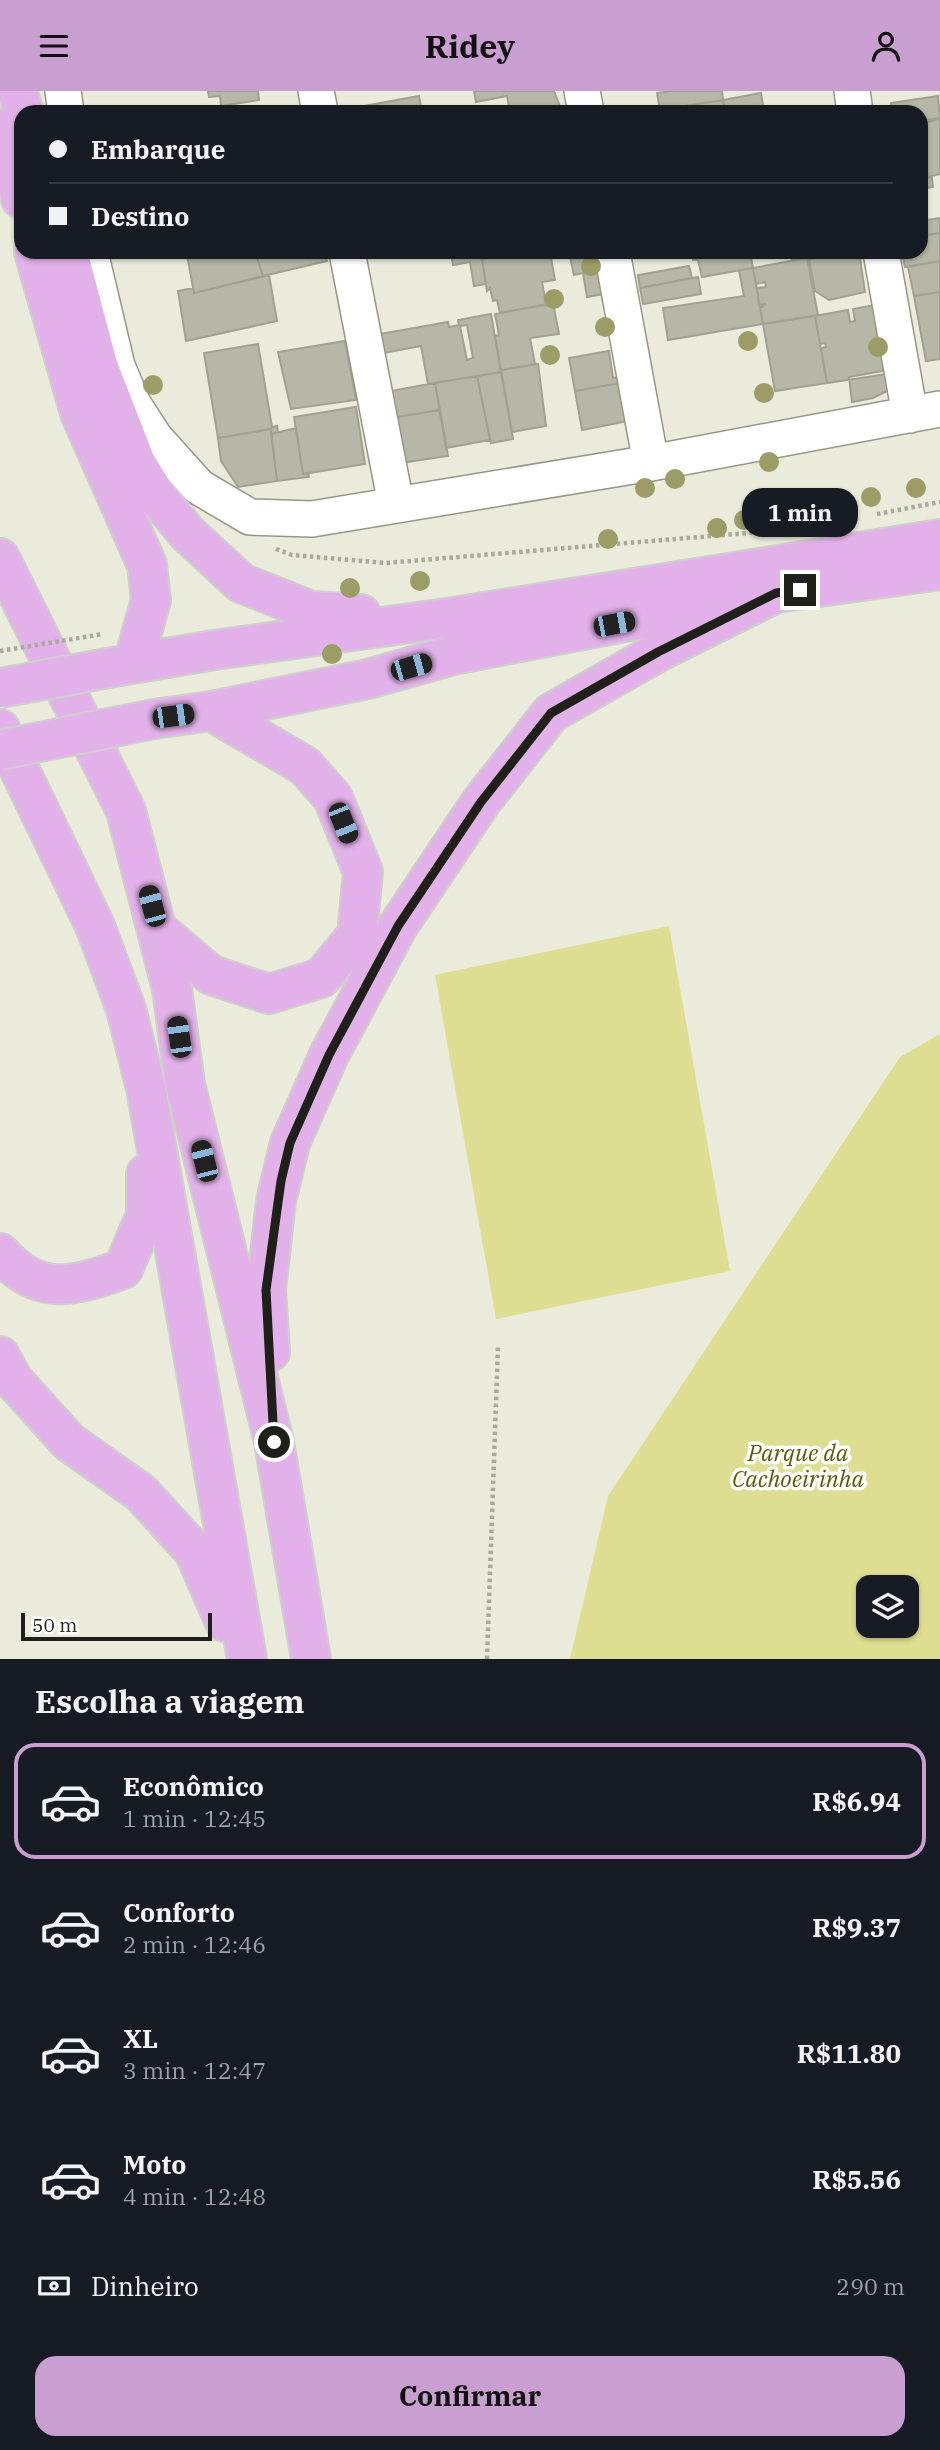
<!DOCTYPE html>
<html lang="pt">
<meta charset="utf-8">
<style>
:root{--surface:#171b24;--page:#20242c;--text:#f1f3f6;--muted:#9ea1a6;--line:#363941;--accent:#c89fd0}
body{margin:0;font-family:"IBM Plex Serif",serif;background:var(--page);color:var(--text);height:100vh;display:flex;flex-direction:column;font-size:26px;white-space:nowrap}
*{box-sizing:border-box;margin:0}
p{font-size:23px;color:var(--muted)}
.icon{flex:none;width:38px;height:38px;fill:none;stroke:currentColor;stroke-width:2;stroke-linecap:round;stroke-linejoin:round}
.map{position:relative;height:1568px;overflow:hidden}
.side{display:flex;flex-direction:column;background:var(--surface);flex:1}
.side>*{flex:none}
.guide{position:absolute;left:14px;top:14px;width:914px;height:154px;border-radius:21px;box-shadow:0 2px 5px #0004;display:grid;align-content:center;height:154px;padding:0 35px;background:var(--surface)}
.fabs{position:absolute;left:856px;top:1484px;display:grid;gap:14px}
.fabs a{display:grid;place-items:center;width:63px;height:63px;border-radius:14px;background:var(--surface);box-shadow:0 2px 5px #0004;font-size:35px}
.scale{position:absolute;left:21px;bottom:18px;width:191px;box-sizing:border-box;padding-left:7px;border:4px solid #20201a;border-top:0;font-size:19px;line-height:24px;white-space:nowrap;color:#20201a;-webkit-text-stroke:5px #fff;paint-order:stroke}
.end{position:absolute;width:32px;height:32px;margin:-16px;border:9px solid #20201a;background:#fff;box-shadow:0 0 0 4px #fff}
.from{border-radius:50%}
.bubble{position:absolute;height:49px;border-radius:21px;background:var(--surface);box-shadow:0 2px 5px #0004;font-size:23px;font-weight:800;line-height:49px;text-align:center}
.car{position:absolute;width:21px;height:42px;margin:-21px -10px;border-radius:9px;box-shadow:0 0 5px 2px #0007;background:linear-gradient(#222 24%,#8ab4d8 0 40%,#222 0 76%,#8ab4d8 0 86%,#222 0)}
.guide b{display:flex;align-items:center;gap:24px;height:66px;font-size:26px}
.guide b+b{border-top:2px solid var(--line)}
.guide i{width:18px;height:18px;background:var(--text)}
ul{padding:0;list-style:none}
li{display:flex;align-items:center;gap:21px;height:116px;margin:0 14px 10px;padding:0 21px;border:4px solid transparent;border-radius:21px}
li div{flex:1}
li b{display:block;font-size:26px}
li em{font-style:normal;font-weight:800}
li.on{border-color:var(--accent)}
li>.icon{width:63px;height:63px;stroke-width:1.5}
h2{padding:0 35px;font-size:32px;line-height:84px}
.pay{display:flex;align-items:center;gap:18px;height:77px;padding:0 35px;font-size:26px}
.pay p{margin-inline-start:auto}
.cta{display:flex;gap:14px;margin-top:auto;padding:14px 35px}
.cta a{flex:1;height:80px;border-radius:21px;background:var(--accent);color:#111;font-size:28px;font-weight:800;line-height:80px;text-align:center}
header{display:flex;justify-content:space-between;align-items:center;height:91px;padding:0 35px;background:var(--accent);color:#111;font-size:32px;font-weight:800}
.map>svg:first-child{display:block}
</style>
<header><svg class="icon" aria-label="menu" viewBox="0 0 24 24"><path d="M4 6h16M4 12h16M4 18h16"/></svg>Ridey<svg class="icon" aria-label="person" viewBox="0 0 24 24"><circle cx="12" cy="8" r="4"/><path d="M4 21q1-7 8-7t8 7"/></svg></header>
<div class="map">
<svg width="940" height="1568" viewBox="0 0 940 1568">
<rect width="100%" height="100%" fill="#eaebda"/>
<path fill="#dede92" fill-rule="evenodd" d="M669 835 730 1180 496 1228 435 884Z
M940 943V1568H570L608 1405 900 966ZM868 1496H906V1535H868Z"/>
<path fill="#b7b7a7" stroke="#a0a191" stroke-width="2" fill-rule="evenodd" d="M208 0H258L259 9 221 15 220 5 209 6Z
M474 0H554L561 18 558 21H510L507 5 476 11Z
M671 0H722L723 9 660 19 657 2Z
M761 2 764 21H725L723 9Z
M419 5 422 21H359L358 16Z
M938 5 940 27 920 30V21H892L891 12Z
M723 9 725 21H648L660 19Z
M940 28V83L928 86 923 82 920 33Z
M932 86 933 96 920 98V88Z
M940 127V142L920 145V130Z
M940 142V170L905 176 902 161H920V145Z
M199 161H255L263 185 194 202 187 164Z
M255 161H325L327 170 263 185Z
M427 161H481L486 193 474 195 470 171 453 174 451 162 428 166Z
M519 161H550L555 189 542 191 546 214 500 222 497 209 493 210 490 197 487 200 482 168Z
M692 161H750L753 177 702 186 698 169H693Z
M791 161H830L792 168Z
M846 161H859L865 201 829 209 815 200 809 168Z
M593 162 604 203 587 206 583 182 574 184 570 166Z
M807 167 818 224 763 233 760 217 766 213 759 214 757 197 766 196 765 191 756 193 753 177Z
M940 170V201L914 205 908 176Z
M689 175 692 187 640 197 638 184Z
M753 177 763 233 668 249 663 217 744 205 739 179Z
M269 184 277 230 186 250 178 200 193 197 194 202Z
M698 186 701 203 643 213 640 197Z
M940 201V268L926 270 914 205Z
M553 212 559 243 530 247 535 273 501 279 495 245 499 244 495 223Z
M876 214 887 283 827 292 821 257 826 256 825 252 820 253 815 225 848 219 850 231 855 230 853 218Z
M491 223 501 281 428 293 421 255 383 262 380 243 448 231 449 236 459 234 458 229ZM467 234 473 267 467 269 460 235Z
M815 225 827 292 775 300 763 233Z
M345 250 356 309 291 318 278 261Z
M258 253 272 336 277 335 278 341 271 343V338L218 347 204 262Z
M609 260 613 287 619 286 620 292 575 300 569 267Z
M538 273 546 335 512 341 501 279Z
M888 279 887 300 873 307 852 311 849 286Z
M501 281 513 348 491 352 477 285Z
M477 285 490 349 446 357 435 292Z
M435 292 440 319 391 327V300Z
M620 292 628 330 582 339 575 300Z
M356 316 365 373 303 383 294 326Z
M440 319 448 365 400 372 391 327Z
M296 337 303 383 308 382 309 386 277 390 271 343Z
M271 338 277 390 238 396 221 370 218 347Z"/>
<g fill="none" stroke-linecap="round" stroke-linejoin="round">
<defs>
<path id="minor" d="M63 0 66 21
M316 0 320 21
M582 0 586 21
M852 0 855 21
M90 161 117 275 133 313 155 347 199 396 250 426 312 428 651 372 940 318
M347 161 396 413
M612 161 651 372
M881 161 910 324"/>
<path id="major" d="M17 0 24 21
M0 38 7 48 21 108
M34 161 80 322 147 474 151 509 133 573
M68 161 98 274 136 372 157 406 188 443 241 492 311 520 361 523
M0 467 126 720 172 898 185 993 274 1351 311 1568
M108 577 214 559 447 527 940 448
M154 628 211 620 368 588 453 564 776 502 940 479
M0 638 95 835 126 918 146 997 247 1568
M158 839 211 884 269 903 321 887 357 844 363 781 333 707 305 675 211 620
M0 1162C39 1206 73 1196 123 1178L146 1124V1083
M270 1261 266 1199 276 1110 290 1052 329 964 398 835 481 711 551 622 658 561 776 502
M0 1265 13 1289 69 1351 141 1402 194 1460 225 1531"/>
</defs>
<use href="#minor" stroke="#979788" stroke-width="38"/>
<use href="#major" stroke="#cececd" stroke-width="42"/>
<path stroke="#a9a99c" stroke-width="4.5" stroke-dasharray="3.5 3.5" stroke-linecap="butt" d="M877 423 940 411
M276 458 292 464 386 472 772 440
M487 1568 498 1255"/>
<use href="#minor" stroke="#fff" stroke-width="35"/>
<use href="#major" stroke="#e3b1e9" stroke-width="38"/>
<defs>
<path id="major-bridge" d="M0 597 108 577
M0 659 154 628"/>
</defs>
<use href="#major-bridge" stroke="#cececd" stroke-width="42" stroke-linecap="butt"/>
<path stroke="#a9a99c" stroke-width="4.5" stroke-dasharray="3.5 3.5" stroke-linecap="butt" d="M0 560 103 543"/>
<use href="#major-bridge" stroke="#e3b1e9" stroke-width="38"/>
</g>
<g fill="#9c9c66">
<circle cx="591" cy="175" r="10"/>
<circle cx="554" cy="208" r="10"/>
<circle cx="605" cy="236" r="10"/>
<circle cx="748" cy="250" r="10"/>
<circle cx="878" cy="256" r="10"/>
<circle cx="550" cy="264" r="10"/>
<circle cx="153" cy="294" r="10"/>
<circle cx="764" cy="302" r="10"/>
<circle cx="769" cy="371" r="10"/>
<circle cx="675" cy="388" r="10"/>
<circle cx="645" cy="397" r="10"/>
<circle cx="916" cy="397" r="10"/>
<circle cx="871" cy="406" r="10"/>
<circle cx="826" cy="417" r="10"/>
<circle cx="806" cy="420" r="10"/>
<circle cx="776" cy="424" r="10"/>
<circle cx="744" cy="429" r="10"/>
<circle cx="717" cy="437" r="10"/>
<circle cx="608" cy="448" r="10"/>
<circle cx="420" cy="490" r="10"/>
<circle cx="350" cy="497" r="10"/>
<circle cx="332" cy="563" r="10"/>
</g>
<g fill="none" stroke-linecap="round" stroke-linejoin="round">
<path stroke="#20201a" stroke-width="9" d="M274 1351 266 1199 281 1090 290 1052 329 964 398 835 481 711 551 622 658 561 776 502 800 499"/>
</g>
<g text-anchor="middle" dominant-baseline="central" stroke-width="7" stroke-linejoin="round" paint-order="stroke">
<g font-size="23" font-style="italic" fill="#5d5b07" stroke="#fff">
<text x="798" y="1361">Parque da<tspan x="798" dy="26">Cachoeirinha</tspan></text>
</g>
</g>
</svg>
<div class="fabs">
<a><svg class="icon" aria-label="layers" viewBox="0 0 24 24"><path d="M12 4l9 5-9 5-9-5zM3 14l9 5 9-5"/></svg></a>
</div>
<div class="scale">50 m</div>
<i class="end from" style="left:274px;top:1351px"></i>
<i class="end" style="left:800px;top:499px"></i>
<div class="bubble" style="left:742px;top:397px;width:116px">1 min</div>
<i class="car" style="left:614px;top:533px;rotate:79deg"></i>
<i class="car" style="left:411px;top:576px;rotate:74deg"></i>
<i class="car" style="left:173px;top:625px;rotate:82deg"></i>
<i class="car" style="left:343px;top:732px;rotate:158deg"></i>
<i class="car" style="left:152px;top:815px;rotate:345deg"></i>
<i class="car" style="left:179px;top:946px;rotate:352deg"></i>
<i class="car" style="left:204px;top:1070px;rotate:346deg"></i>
<div class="guide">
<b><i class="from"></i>Embarque</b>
<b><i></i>Destino</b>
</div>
</div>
<section class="side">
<h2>Escolha a viagem</h2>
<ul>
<li class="on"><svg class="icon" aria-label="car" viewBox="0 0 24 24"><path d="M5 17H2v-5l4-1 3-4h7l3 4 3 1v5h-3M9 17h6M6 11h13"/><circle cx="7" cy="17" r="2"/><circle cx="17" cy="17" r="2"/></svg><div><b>Econômico</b><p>1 min · 12:45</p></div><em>R$6.94</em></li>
<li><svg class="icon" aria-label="car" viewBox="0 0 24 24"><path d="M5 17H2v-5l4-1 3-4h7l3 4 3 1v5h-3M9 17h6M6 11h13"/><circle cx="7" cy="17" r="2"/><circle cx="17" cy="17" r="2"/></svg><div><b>Conforto</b><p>2 min · 12:46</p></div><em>R$9.37</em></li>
<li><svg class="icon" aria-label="car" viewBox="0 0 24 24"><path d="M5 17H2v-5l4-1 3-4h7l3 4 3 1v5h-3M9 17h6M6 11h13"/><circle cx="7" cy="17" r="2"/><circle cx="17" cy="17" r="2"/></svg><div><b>XL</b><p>3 min · 12:47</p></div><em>R$11.80</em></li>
<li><svg class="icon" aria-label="car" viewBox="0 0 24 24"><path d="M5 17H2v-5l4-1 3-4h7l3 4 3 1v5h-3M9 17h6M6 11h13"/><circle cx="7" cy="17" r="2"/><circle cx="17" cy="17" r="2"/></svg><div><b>Moto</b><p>4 min · 12:48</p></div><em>R$5.56</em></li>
</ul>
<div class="pay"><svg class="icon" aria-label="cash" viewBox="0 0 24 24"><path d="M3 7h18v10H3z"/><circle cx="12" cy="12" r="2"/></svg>Dinheiro<p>290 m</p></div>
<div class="cta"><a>Confirmar</a></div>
</section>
